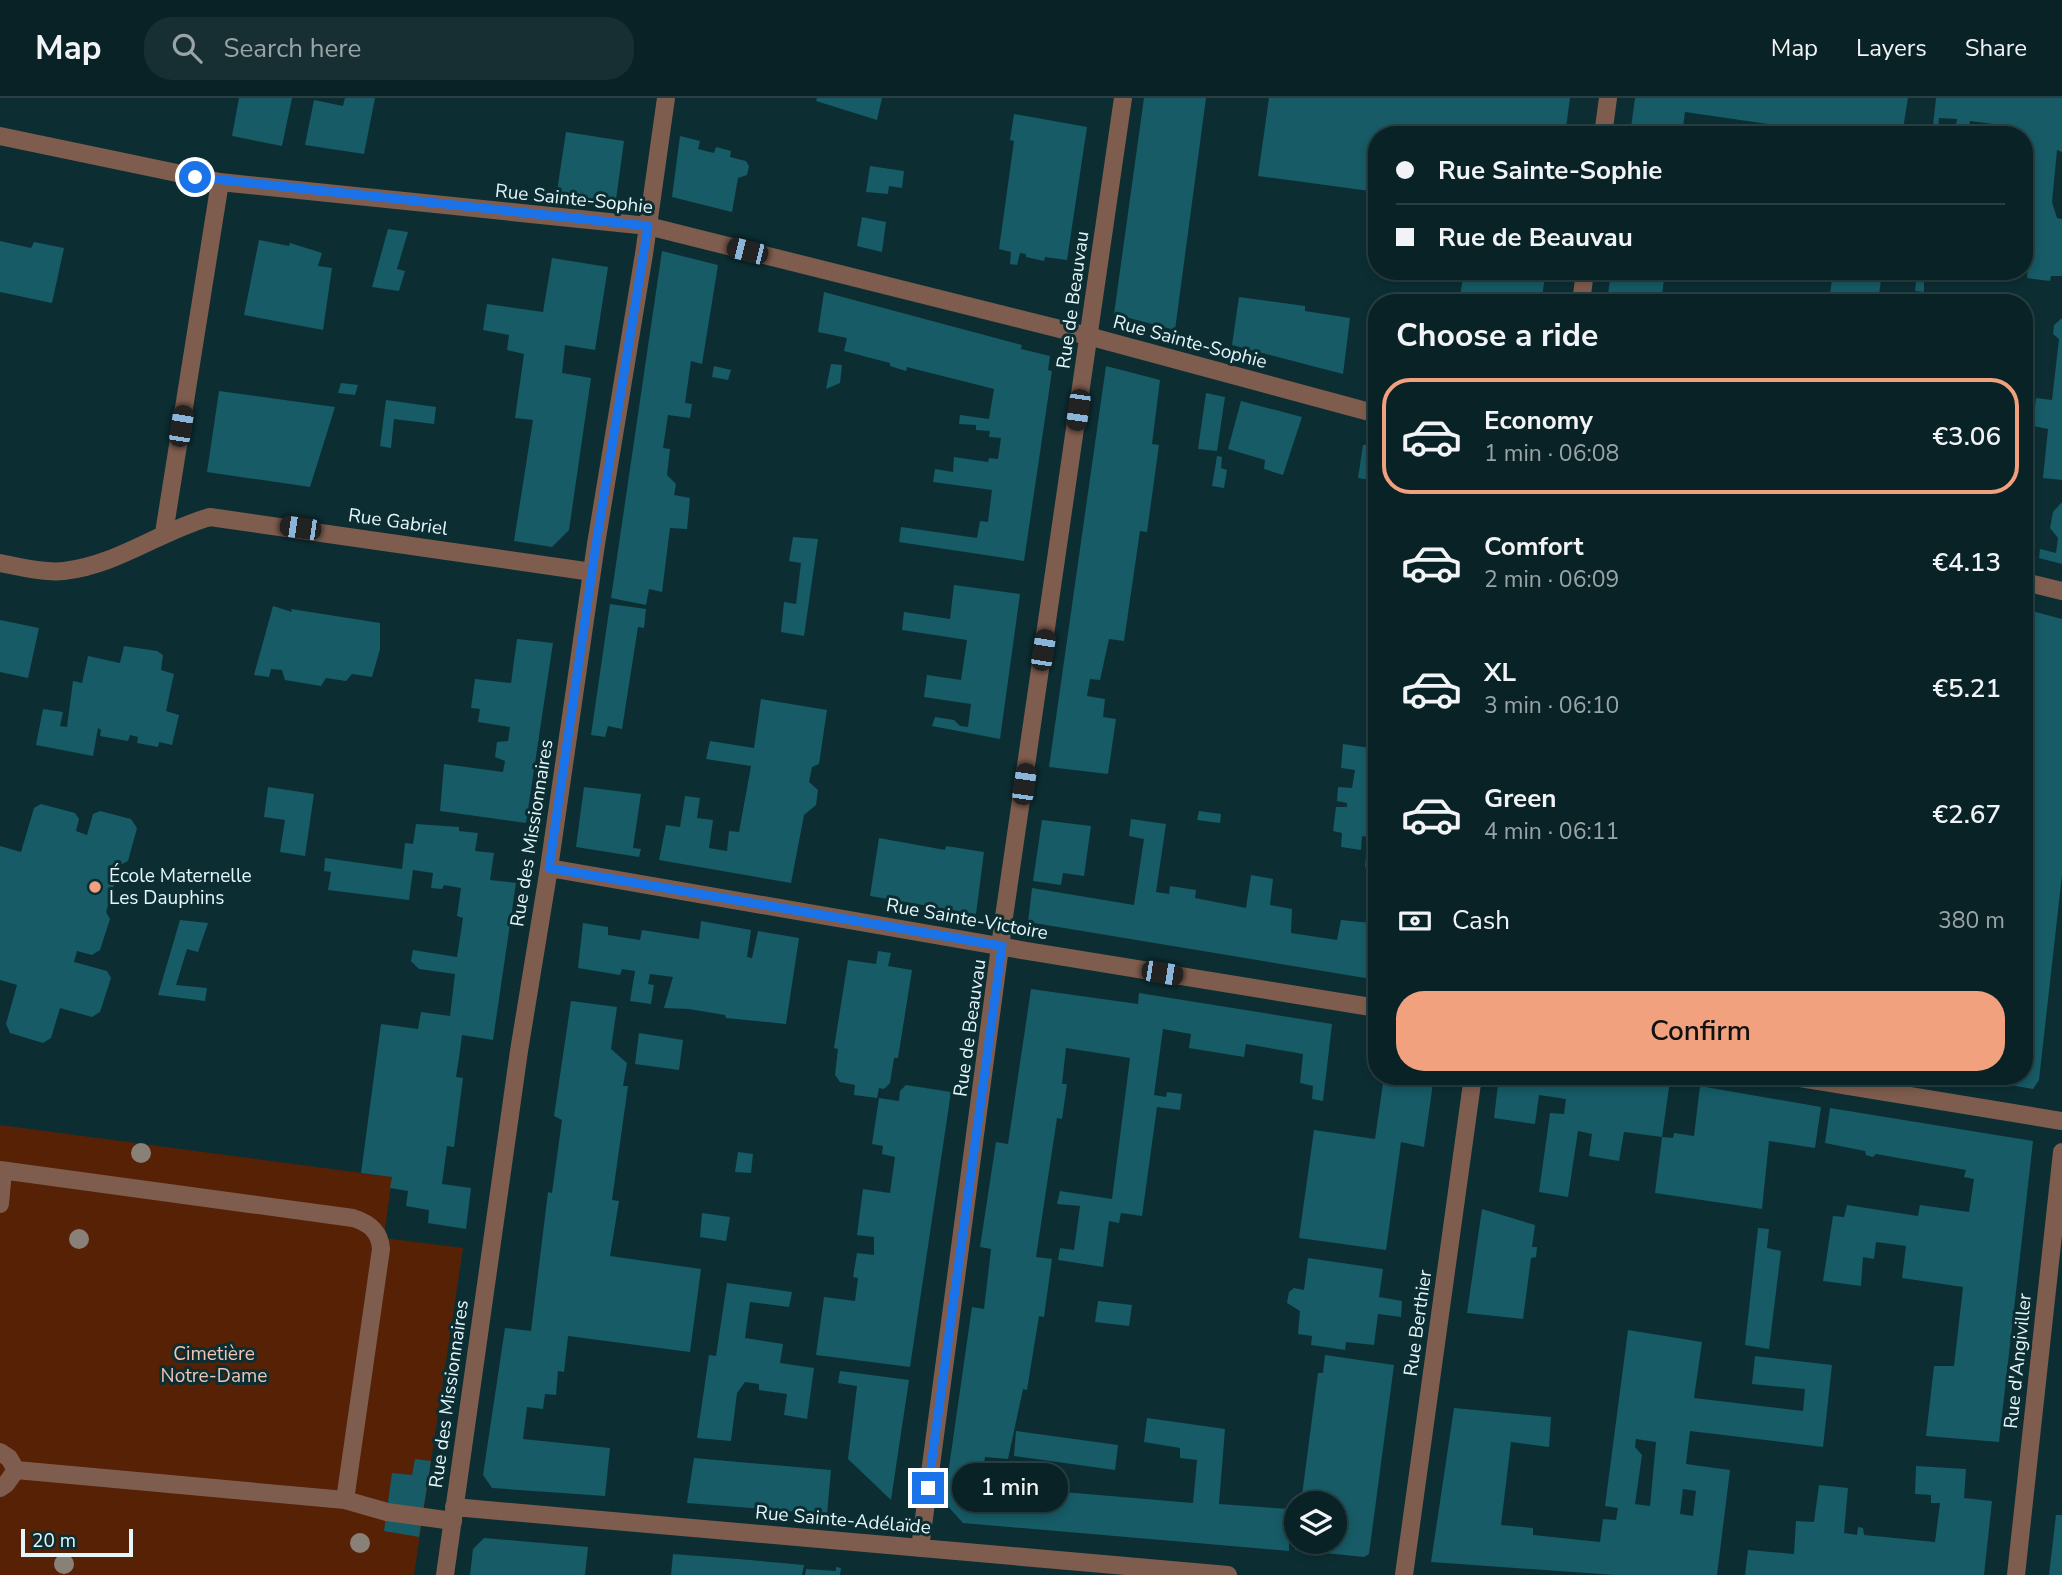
<!DOCTYPE html>
<meta charset="utf-8">
<style>
:root{--surface:#092226;--page:#172f32;--text:#f1f3f6;--muted:#99a4a7;--line:#293f43;--accent:#f1a17d}
body{margin:0;font-family:"Nunito Sans",sans-serif;background:var(--page);color:var(--text);height:100vh;display:flex;flex-direction:column;font-size:26px;white-space:nowrap}
*{box-sizing:border-box;margin:0}
p{font-size:23px;color:var(--muted)}
.icon{flex:none;width:38px;height:38px;fill:none;stroke:currentColor;stroke-width:2;stroke-linecap:round;stroke-linejoin:round}
.map{position:relative;flex:1;overflow:hidden}
.drawer{position:absolute;left:1368px;top:196px;width:665px;height:791px;display:flex;flex-direction:column;background:var(--surface);border-radius:28px;box-shadow:0 4px 10px #0003,0 0 0 2px var(--line)}
.drawer>*{flex:none}
.banner{position:absolute;left:1368px;top:28px;width:665px;height:154px;border-radius:28px;box-shadow:0 4px 10px #0003,0 0 0 2px var(--line);display:grid;align-content:center;height:154px;padding:0 28px;background:var(--surface)}
.fabs{position:absolute;left:1284px;top:1393px;display:grid;gap:14px}
.fabs a{display:grid;place-items:center;width:63px;height:63px;border-radius:50%;background:var(--surface);box-shadow:0 4px 10px #0003,0 0 0 2px var(--line);font-size:35px}
.scale{position:absolute;left:21px;bottom:18px;width:112px;box-sizing:border-box;padding-left:7px;border:4px solid #e4f6fa;border-top:0;font-size:19px;line-height:24px;white-space:nowrap;color:#e4f6fa;-webkit-text-stroke:5px #0c2e33;paint-order:stroke}
.end{position:absolute;width:32px;height:32px;margin:-16px;border:9px solid #1a73e8;background:#fff;box-shadow:0 0 0 4px #fff}
.from{border-radius:50%}
.bubble{position:absolute;height:49px;border-radius:24px;background:var(--surface);box-shadow:0 4px 10px #0003,0 0 0 2px var(--line);font-size:23px;font-weight:600;line-height:49px;text-align:center}
.car{position:absolute;width:21px;height:42px;margin:-21px -10px;border-radius:9px;box-shadow:0 0 5px 2px #0007;background:linear-gradient(#222 24%,#8ab4d8 0 40%,#222 0 76%,#8ab4d8 0 86%,#222 0)}
.banner b{display:flex;align-items:center;gap:24px;height:66px;font-size:26px}
.banner b+b{border-top:2px solid var(--line)}
.banner i{width:18px;height:18px;background:var(--text)}
ul{padding:0;list-style:none}
li{display:flex;align-items:center;gap:21px;height:116px;margin:0 14px 10px;padding:0 14px;border:4px solid transparent;border-radius:28px}
li div{flex:1}
li b{display:block;font-size:26px}
li em{font-style:normal;font-weight:600}
li.current{border-color:var(--accent)}
li>.icon{width:63px;height:63px;stroke-width:1.5}
h2{padding:0 28px;font-size:32px;line-height:84px}
.pay{display:flex;align-items:center;gap:18px;height:77px;padding:0 28px;font-size:26px}
.pay p{margin-inline-start:auto}
.button{display:flex;gap:14px;margin-top:auto;padding:14px 28px}
.button a{flex:1;height:80px;border-radius:28px;background:var(--accent);color:#111;font-size:28px;font-weight:600;line-height:80px;text-align:center}
header{display:flex;align-items:center;gap:42px;box-sizing:border-box;height:98px;padding:0 35px;background:var(--surface);border-bottom:2px solid var(--line)}
header strong{font-size:33px}
nav{display:flex;gap:38px;margin-inline-start:auto;font-size:24px}
.search{width:490px;height:63px;background:var(--page);display:flex;align-items:center;gap:18px;box-sizing:border-box;padding:0 24px;border-radius:28px;color:var(--muted);font-size:26px}
.map>svg:first-child{display:block}
</style>
<header>
<strong>Map</strong>
<div class="search"><svg class="icon" aria-label="search" viewBox="0 0 24 24"><circle cx="10" cy="10" r="6"/><path d="M15 15l6 6"/></svg>Search here</div>
<nav><a>Map</a><a>Layers</a><a>Share</a></nav>
</header>
<div class="map">
<svg width="2062" height="1477" viewBox="0 0 2062 1477">
<rect width="100%" height="100%" fill="#0c2e33"/>
<path fill="#562105" d="M0 1027 392 1079 384 1140 463 1150 414 1477H0Z"/>
<path fill="#165b66" fill-rule="evenodd" d="M239 0H292L282 48 232 38Z
M345 0H375L364 56 305 47 314 2 343 8Z
M817 0H882L877 22 816 3Z
M1144 0H1206L1175 232 1114 216Z
M1269 0H1570L1565 37H1377V94L1258 78Z
M1635 0H1908L1902 37H1845L1685 14 1682 37H1630Z
M1936 0H2062V54L2057 52 2052 104 2057 120 2062 121V178H2051L2050 183 2027 180 2029 158 2025 157V37H2007L2008 28 1970 23 1969 28 1961 31 1956 27 1957 21 1939 20 1938 33 1954 37H1932Z
M1014 16 1087 29 1067 162 1045 159 1044 163 1026 159V156L1020 155 1017 167 1010 166 1011 154 999 151 1014 43 1010 42Z
M566 34 624 43 615 109 556 100Z
M680 38 700 43 698 51 714 55 716 49 731 53 730 59 746 63 749 68 747 77 738 80 732 114 672 99Z
M870 68 904 73 902 90 889 88 888 96 866 94Z
M862 119 886 124 882 154 857 148Z
M388 131 408 134 397 171 405 173 399 193 372 189Z
M259 142 289 148 290 145 322 155 318 168 332 170 323 232 244 217Z
M0 143 31 150 34 144 64 150 52 205 0 194Z
M662 153 718 167 702 266 691 263 685 305 692 306 690 320 668 317 663 350 670 351 667 377 676 386 674 397 690 400 687 431 670 430 662 494 649 491 646 507 611 500Z
M552 160 608 169 595 252 565 247 562 275 591 280 569 432 552 449 514 443 533 322 515 320 524 256 507 252 509 237 483 232 487 206 543 214Z
M1464 173H1546L1541 205H1459Z
M1611 173H1665L1661 205H1607Z
M1833 173H1882L1878 205H1829Z
M1917 173H1933L1932 184 1924 183V194L1915 193Z
M824 194 1022 247 1021 251 1050 258 1048 272 1052 273 1024 463 899 444 901 429 977 440 980 423 988 424 992 392 933 384 935 371 953 374 954 359 988 364 989 360 998 361 1001 340 989 339 990 333 976 332V327L959 326 960 317 989 321 994 291 907 269 906 273 890 268V265L844 253 847 240 818 234Z
M1239 199 1305 208V213L1350 220 1343 276 1232 247Z
M2062 220V382L2043 380 2048 331 2033 328 2036 300 2052 302 2059 241 2053 236 2054 227Z
M831 266 842 267 840 285 826 291Z
M714 268 731 272 728 282 712 279Z
M1106 268 1160 282 1152 346 1159 347 1147 434 1140 433 1124 543 1109 541 1100 582 1090 581 1087 598 1105 601 1103 619 1116 621 1108 676 1049 669Z
M341 285 358 287 355 297 338 295Z
M219 293 335 309 310 389 207 374Z
M1206 295 1225 299 1217 353 1198 351Z
M386 302 436 309 434 326 394 321 391 350 380 348Z
M1241 303 1302 319 1283 377 1264 371 1265 362 1228 351Z
M1369 340 1377 343V383L1358 380 1363 347H1366Z
M1217 358 1222 359 1221 370 1227 372 1224 390 1212 388Z
M2062 404V466L2039 460 2040 451 2056 455 2058 440 2050 430 2053 414Z
M793 439 818 441 804 538 781 534 784 504 796 506 801 465 789 463Z
M954 487 1020 496 1000 641 932 628 935 619 954 622 960 628 968 629 971 606 924 599 927 577 961 582 967 542 902 532 904 514 950 521Z
M610 506 646 511 644 530 638 529 622 631 608 628 605 639 591 637Z
M273 508 292 514 291 511 380 525V551L372 579 352 576 346 583 326 580 321 588 285 582 282 572 271 571 269 579 254 577Z
M2025 511 2062 521V777L2039 982 2033 991 1970 980 2025 978V741L2030 702 2025 701Z
M0 522 39 530 28 580 0 574Z
M517 541 553 545 526 725 440 713 444 666 503 674 505 663 495 659 497 644 508 643 510 629 478 624 480 611 471 610 475 581 511 585Z
M124 548 157 553 163 557 161 572 174 576 166 613 179 617 172 647 159 644 158 649 137 645 138 639 130 637 128 643 100 638 101 632 98 630 93 658 36 647 43 611 63 614 60 628 67 629 73 583 82 585 88 558 120 565Z
M761 601 827 612 819 666 812 669 809 684 818 692 816 707 804 717 791 785 659 762 666 727 680 729 685 698 700 700 697 720 713 722 709 750 727 753 729 733 739 734 751 668 706 661 710 643 754 650Z
M1343 646 1377 651V700L1372 739 1377 740V770L1365 769 1368 739 1362 738 1361 752 1341 749 1342 735 1333 733 1336 709H1347V705L1337 703 1338 689 1352 690 1355 672 1341 670Z
M268 689 314 696 305 758 280 754 285 722 264 719Z
M584 689 641 696 633 750 641 751 639 759 576 749Z
M41 706 75 715 79 721 76 733 87 737 93 716 100 713 131 721 137 730 128 763 120 767 106 814 110 821 100 852 92 857 77 853 74 864 107 873 111 880 100 914 92 919 60 910 51 940 43 945 10 935 6 926 17 887 0 882V748L21 754 34 710Z
M1199 713 1221 716 1220 725 1197 722Z
M1131 721 1166 726 1156 794 1169 796 1170 788 1196 792 1195 800 1246 810 1251 777 1273 781 1270 807 1292 811 1291 835 1337 842 1341 822 1372 825 1371 830 1377 831V882L1028 824 1032 790 1134 807 1144 741 1129 738Z
M1042 722 1091 728 1084 778 1063 775 1061 787 1033 783Z
M416 726 459 729V733L478 735 475 753 494 755 490 782 516 785 493 942 462 937 460 953 456 979 463 980 454 1049 447 1048 442 1086 471 1090 466 1131 428 1125 429 1112 406 1108 408 1093 390 1090 392 1079 361 1075 381 926 418 931 421 914 450 918 455 876 419 871 411 863 413 852 457 859 463 820 457 818 461 790 444 787 442 791 431 790 433 775 413 772 409 802 328 792 331 774 324 773 325 760 402 771 405 745 413 746Z
M879 740 945 752 946 748 984 754 976 816 870 798Z
M180 822 208 825 198 854 187 851 176 887 207 890 205 903 158 897Z
M701 823 751 832 747 859 752 860 758 833 799 840 786 926 726 920 725 917 689 911 664 910 673 879 650 876 648 886 654 887 651 906 630 903 635 873 622 871 620 877 578 870 583 825 608 829V837L640 842 642 832 699 841Z
M878 853 891 855 888 868 912 872 898 960H894L890 985 884 991 879 990 877 1000 854 997 855 987 840 984 835 977 838 951 834 950 848 862 876 866Z
M1031 891 1138 906 1139 895 1332 926 1323 1003 1312 1001 1313 988 1300 985 1303 956 1246 946 1244 959 1189 950 1191 936 1163 931 1154 997 1166 999 1167 994 1182 996 1180 1012 1157 1009 1142 1118 1121 1115 1119 1125 1109 1123 1103 1169 1058 1162 1060 1150 1074 1152 1080 1108 1057 1106 1060 1093 1112 1101 1130 960 1066 950 1062 986H1067L1062 1021 1057 1020 1036 1159 1052 1161 1044 1219 1039 1218 1027 1292 1023 1291 1008 1361 985 1359 981 1387 1193 1405 1197 1362 1180 1360V1350L1144 1344 1147 1320 1225 1331 1219 1406 1289 1411V1453L963 1425 944 1404 972 1209 984 1211 991 1151 980 1149 996 1044 1008 1046Z
M571 903 617 909 611 951 627 965 623 988H628L612 1102 619 1103 610 1158 701 1171 690 1254 568 1238 564 1274 558 1273 556 1297 545 1296 543 1311 527 1309 523 1341 610 1350 605 1398 492 1390 483 1377 505 1230 531 1233 548 1094 552 1095 562 1022 554 1018Z
M639 935 683 942 679 972 635 966Z
M1384 978H1434L1424 1049 1401 1044 1386 1152 1299 1140 1314 1032 1375 1041Z
M1499 978H1641L1670 983 1662 1039 1673 1040 1674 1035 1694 1038 1700 988 1821 1009 1815 1050 1769 1043 1762 1111 1655 1095 1662 1039 1624 1034 1619 1063 1589 1058 1592 1036 1578 1033 1568 1099 1539 1094 1550 1015 1564 1016 1566 1001 1539 997 1535 1026 1494 1020Z
M906 987 951 994 910 1269 816 1257 824 1199 855 1203 858 1180 853 1179 857 1155 874 1157V1139L857 1137 863 1091 890 1095 895 1059 882 1056 883 1048 872 1046 879 1000 899 1003 900 993Z
M1830 1010 2033 1043 1999 1344 1926 1338 1934 1268H1954L1963 1189 1902 1180 1906 1148 1876 1144 1874 1161 1863 1159 1861 1188 1823 1183 1833 1118 1844 1119 1847 1107 1918 1118 1920 1107 1969 1114 1974 1081 1964 1079 1966 1072 1876 1056 1873 1059 1866 1057 1865 1053 1825 1045Z
M738 1054 753 1056 751 1075 735 1074Z
M1482 1111 1535 1127 1532 1149H1537L1536 1159 1531 1160 1523 1221 1467 1215Z
M702 1115 730 1119 726 1143 700 1139Z
M1758 1130 1769 1131 1767 1150 1781 1153 1769 1251 1745 1247Z
M1308 1160 1383 1171 1379 1199 1402 1203 1401 1219 1378 1216 1374 1247 1346 1244 1345 1252 1311 1247 1312 1238 1298 1236 1300 1213 1287 1205 1289 1194 1294 1190 1304 1192Z
M727 1185 792 1194 789 1209 750 1204 745 1240 783 1246 780 1265 814 1270 807 1321 784 1317 787 1296 759 1292V1286L745 1284 737 1295 731 1343 697 1340 709 1257 716 1258Z
M1098 1203 1132 1207 1129 1228 1095 1224Z
M1628 1232 1702 1244 1694 1300 1803 1313 1805 1291 1752 1286 1755 1258 1832 1267 1823 1349 1690 1333 1686 1366 1730 1372 1717 1477H1615L1431 1464 1454 1310 1551 1319 1549 1349 1511 1344 1501 1427 1533 1430V1437L1600 1444 1603 1421 1616 1422 1618 1410 1605 1408ZM1636 1341 1656 1344 1650 1408 1635 1406 1642 1357 1635 1349ZM1683 1391 1696 1393 1693 1418 1680 1416Z
M1325 1257 1394 1267 1369 1456 1364 1459 1295 1452 1296 1444H1335V1405H1301L1318 1275H1323Z
M840 1273 909 1282 891 1402 848 1361 857 1288 838 1285Z
M1016 1333 1118 1347 1115 1372 1014 1358Z
M694 1360 831 1372 827 1416 687 1405Z
M415 1361 431 1363 419 1439 384 1433 392 1375 412 1377Z
M1916 1368 1966 1371 1964 1400 1992 1403 1984 1477H1745L1748 1452 1794 1456 1796 1423 1814 1424 1819 1387 1848 1390 1844 1435 1857 1437 1858 1429 1863 1430 1864 1437 1935 1444 1940 1405H1931V1397L1915 1396Z
M2056 1417H2062V1477H2049Z
M484 1440 588 1449 585 1477H470L473 1451Z
M673 1456 738 1461 804 1467 802 1477H671Z
M836 1469 841 1470 840 1477H805L806 1471 836 1473Z"/>
<g fill="none" stroke-linecap="round" stroke-linejoin="round">
<path stroke="#7f5d4e" stroke-width="18" d="M0 1072 353 1120C369 1125 380 1133 381 1151L345 1402
M0 1106 3 1073
M0 1354 9 1360 16 1372 6 1386 0 1390
M16 1372 345 1402 387 1414 453 1423"/>
<path stroke="#7f5d4e" stroke-width="18" d="M1603 37 1608 0
M0 38 220 84 648 128 1088 238 1377 316
M1581 205 1585 173
M164 435 220 84
M0 465C20 469 44 475 64 473 117 467 160 433 210 419L592 474
M2025 484 2062 493
M549 770 1027 853 1377 910
M1788 978 2062 1023
M454 1409 1228 1477
M920 1450 1004 819 1123 0
M445 1477 519 953 549 770 596 446 644 156 666 0
M1404 1477 1473 978
M2016 1477 2062 1054"/>
</g>
<g fill="#898078">
<circle cx="141" cy="1055" r="10"/>
<circle cx="79" cy="1141" r="10"/>
<circle cx="360" cy="1445" r="10"/>
<circle cx="64" cy="1466" r="10"/>
</g>
<g fill="none" stroke-linecap="round" stroke-linejoin="round">
<path stroke="#1a73e8" stroke-width="9" d="M195 79 648 128 596 446 549 770 1002 848 928 1390"/>
</g>
<circle fill="#f1a17d" stroke="#0c2e33" stroke-width="2.5" cx="95" cy="789" r="7"/>
<g text-anchor="middle" dominant-baseline="central" stroke-width="6" stroke-linejoin="round" paint-order="stroke">
<g font-size="19" fill="#e4f6fa" stroke="#0c2e33">
<text transform="translate(574 101) rotate(6)">Rue Sainte-Sophie</text>
<text transform="translate(1073 202) rotate(-82)">Rue de Beauvau</text>
<text transform="translate(1190 244) rotate(15)">Rue Sainte-Sophie</text>
<text transform="translate(398 424) rotate(8)">Rue Gabriel</text>
<text transform="translate(532 735) rotate(-81)">Rue des Missionnaires</text>
<text transform="translate(967 821) rotate(10)">Rue Sainte-Victoire</text>
<text transform="translate(970 930) rotate(-82)">Rue de Beauvau</text>
<text transform="translate(1418 1225) rotate(-82)">Rue Berthier</text>
<text transform="translate(2018 1263) rotate(-84)">Rue d'Angiviller</text>
<text transform="translate(449 1296) rotate(-82)">Rue des Missionnaires</text>
<text transform="translate(843 1422) rotate(5)">Rue Sainte-Adélaïde</text>
</g>
<g font-size="19" fill="#e4f6fa" stroke="#0c2e33" text-anchor="start">
<text x="109" y="778">École Maternelle<tspan x="109" dy="22">Les Dauphins</tspan></text>
</g>
<g font-size="19" fill="#f0c4b1" stroke="#0c2e33">
<text x="214" y="1256">Cimetière<tspan x="214" dy="22">Notre-Dame</tspan></text>
</g>
</g>
</svg>
<div class="fabs">
<a><svg class="icon" aria-label="layers" viewBox="0 0 24 24"><path d="M12 4l9 5-9 5-9-5zM3 14l9 5 9-5"/></svg></a>
</div>
<div class="scale">20 m</div>
<i class="end from" style="left:195px;top:79px"></i>
<i class="end" style="left:928px;top:1390px"></i>
<div class="bubble" style="left:952px;top:1365px;width:116px">1 min</div>
<i class="car" style="left:747px;top:153px;rotate:284deg"></i>
<i class="car" style="left:1078px;top:312px;rotate:188deg"></i>
<i class="car" style="left:181px;top:328px;rotate:9deg"></i>
<i class="car" style="left:300px;top:430px;rotate:278deg"></i>
<i class="car" style="left:1043px;top:552px;rotate:9deg"></i>
<i class="car" style="left:1024px;top:686px;rotate:8deg"></i>
<i class="car" style="left:1162px;top:875px;rotate:99deg"></i>
<div class="banner">
<b><i class="from"></i>Rue Sainte-Sophie</b>
<b><i></i>Rue de Beauvau</b>
</div>
<section class="drawer">
<h2>Choose a ride</h2>
<ul>
<li class="current"><svg class="icon" aria-label="car" viewBox="0 0 24 24"><path d="M5 17H2v-5l4-1 3-4h7l3 4 3 1v5h-3M9 17h6M6 11h13"/><circle cx="7" cy="17" r="2"/><circle cx="17" cy="17" r="2"/></svg><div><b>Economy</b><p>1 min · 06:08</p></div><em>€3.06</em></li>
<li><svg class="icon" aria-label="car" viewBox="0 0 24 24"><path d="M5 17H2v-5l4-1 3-4h7l3 4 3 1v5h-3M9 17h6M6 11h13"/><circle cx="7" cy="17" r="2"/><circle cx="17" cy="17" r="2"/></svg><div><b>Comfort</b><p>2 min · 06:09</p></div><em>€4.13</em></li>
<li><svg class="icon" aria-label="car" viewBox="0 0 24 24"><path d="M5 17H2v-5l4-1 3-4h7l3 4 3 1v5h-3M9 17h6M6 11h13"/><circle cx="7" cy="17" r="2"/><circle cx="17" cy="17" r="2"/></svg><div><b>XL</b><p>3 min · 06:10</p></div><em>€5.21</em></li>
<li><svg class="icon" aria-label="car" viewBox="0 0 24 24"><path d="M5 17H2v-5l4-1 3-4h7l3 4 3 1v5h-3M9 17h6M6 11h13"/><circle cx="7" cy="17" r="2"/><circle cx="17" cy="17" r="2"/></svg><div><b>Green</b><p>4 min · 06:11</p></div><em>€2.67</em></li>
</ul>
<div class="pay"><svg class="icon" aria-label="cash" viewBox="0 0 24 24"><path d="M3 7h18v10H3z"/><circle cx="12" cy="12" r="2"/></svg>Cash<p>380 m</p></div>
<div class="button"><a>Confirm</a></div>
</section>
</div>
